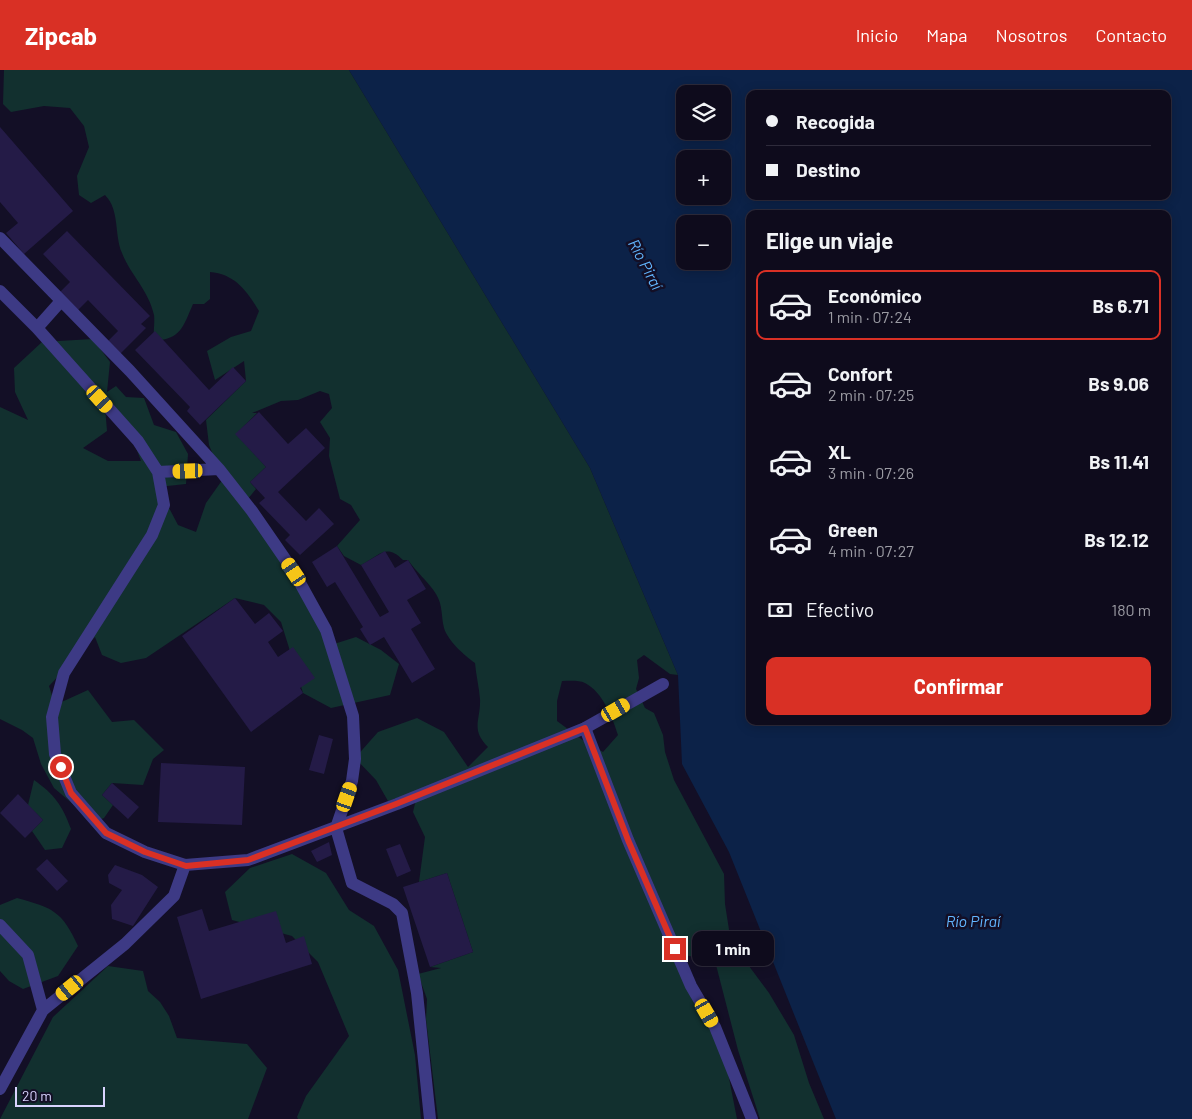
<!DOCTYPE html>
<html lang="es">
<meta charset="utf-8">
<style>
:root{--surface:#0e0b1c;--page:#171425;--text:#f1f3f6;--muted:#9b9ba3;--line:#2e2b3b;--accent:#d93025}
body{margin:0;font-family:Barlow,sans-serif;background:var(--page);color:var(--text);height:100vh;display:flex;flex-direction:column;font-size:19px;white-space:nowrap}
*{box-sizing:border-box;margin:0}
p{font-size:16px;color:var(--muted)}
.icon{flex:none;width:28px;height:28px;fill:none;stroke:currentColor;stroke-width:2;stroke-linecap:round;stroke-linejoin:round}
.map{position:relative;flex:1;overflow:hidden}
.sheet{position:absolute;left:746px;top:140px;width:425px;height:515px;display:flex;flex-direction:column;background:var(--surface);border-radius:10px;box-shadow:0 2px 12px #0003,0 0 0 1px var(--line)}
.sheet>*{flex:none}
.top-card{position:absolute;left:746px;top:20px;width:425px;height:110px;border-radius:10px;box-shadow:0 2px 12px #0003,0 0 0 1px var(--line);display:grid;align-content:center;height:110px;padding:0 20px;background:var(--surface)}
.controls{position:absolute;left:676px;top:15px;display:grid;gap:10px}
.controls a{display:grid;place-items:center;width:55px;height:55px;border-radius:10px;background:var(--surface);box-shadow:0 2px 12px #0003,0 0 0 1px var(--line);font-size:25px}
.scale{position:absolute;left:15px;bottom:12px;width:90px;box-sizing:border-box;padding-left:5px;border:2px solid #d9d4ff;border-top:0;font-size:14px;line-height:18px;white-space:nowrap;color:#d9d4ff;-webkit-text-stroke:4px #130f26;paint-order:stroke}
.end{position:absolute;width:22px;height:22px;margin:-11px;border:6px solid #d93025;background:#fff;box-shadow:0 0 0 2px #fff}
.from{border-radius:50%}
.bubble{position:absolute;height:35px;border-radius:10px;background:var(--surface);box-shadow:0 2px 12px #0003,0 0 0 1px var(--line);font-size:16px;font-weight:700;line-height:35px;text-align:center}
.car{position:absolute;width:15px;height:30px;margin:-15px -8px;border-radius:6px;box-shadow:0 0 4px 1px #0007;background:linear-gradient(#f5c518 24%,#345 0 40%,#f5c518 0 76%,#345 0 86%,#f5c518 0)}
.top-card b{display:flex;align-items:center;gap:18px;height:48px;font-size:19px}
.top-card b+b{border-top:1px solid var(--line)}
.top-card i{width:12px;height:12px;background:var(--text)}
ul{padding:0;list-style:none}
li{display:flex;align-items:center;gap:15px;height:70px;margin:0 10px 8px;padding:0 10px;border:2px solid transparent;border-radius:10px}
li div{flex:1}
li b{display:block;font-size:19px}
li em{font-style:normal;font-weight:700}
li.current{border-color:var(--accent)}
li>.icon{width:45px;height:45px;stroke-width:1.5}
h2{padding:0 20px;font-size:22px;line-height:60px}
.pay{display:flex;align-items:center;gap:12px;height:55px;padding:0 20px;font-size:19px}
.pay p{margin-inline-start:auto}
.primary-button{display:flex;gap:10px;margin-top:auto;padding:10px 20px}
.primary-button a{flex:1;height:58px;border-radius:10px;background:var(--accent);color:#fff;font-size:20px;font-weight:700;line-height:58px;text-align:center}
header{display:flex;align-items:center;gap:30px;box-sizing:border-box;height:70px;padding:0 25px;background:var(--accent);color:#fff}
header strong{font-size:24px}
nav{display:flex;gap:28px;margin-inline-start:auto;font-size:18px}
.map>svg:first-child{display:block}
</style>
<header>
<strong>Zipcab</strong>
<nav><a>Inicio</a><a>Mapa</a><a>Nosotros</a><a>Contacto</a></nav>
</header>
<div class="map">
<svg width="1192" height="1049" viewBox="0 0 1192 1049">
<rect width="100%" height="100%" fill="#130f26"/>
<path fill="#12302f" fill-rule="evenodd" d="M4 0H349L590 398 678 605 670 604 644 585 637 590 639 608 636 619 645 638 654 643 663 665 665 682 674 710 724 804 725 834 730 866 726 883 743 888 769 923 794 965 809 1013 824 1049H760L738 980 715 891 679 884 727 998 737 1049H438L426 949 427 929 418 904 441 898 430 897 473 882 447 803 419 812 425 767 413 742 418 721 388 731 376 710 355 688 378 662 417 648 444 662 468 697 488 677C470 659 481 650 480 629 479 617 476 605 475 593 464 585 448 571 444 558 441 546 443 535 436 524 428 511 416 502 408 490H403C386 473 380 485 361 495L344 486 337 476 360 450 351 435 340 429 329 386 330 368 320 352 332 338 329 324 320 321 298 330 281 331 252 343H257L236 364 266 397 250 412 256 419 247 430 334 574 356 567 381 580 399 594 390 625 331 638 303 623 281 552 264 535 235 528 146 588 121 593 102 585 95 567 49 616 55 635 88 620 112 652 134 650 164 680 153 689 143 715 112 713 102 725 113 735 104 748 94 752 54 718 41 694 33 668 22 660 0 649V337L28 350 15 322 14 298 42 272 93 269 110 292 107 322 116 316 126 327 144 328 154 355 176 362 188 384 186 414 158 417 178 455 196 462 206 433 223 409 209 375 206 350 246 311 244 291 215 310 207 281 231 267 251 261 259 241C247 221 235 204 210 202V229L204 234H193C183 257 181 269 154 271 153 262 155 253 154 245 149 221 130 204 122 183 114 164 120 140 105 125L91 133 79 125 77 106 89 77 84 56 70 38 44 36 11 42 3 34ZM105 337 128 356 141 391H108L83 378 107 361ZM562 611C569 611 579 610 585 613 603 622 613 649 618 665L603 682 584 671 557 651V631Z
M34 710C55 725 62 735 71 759L62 778 45 780 32 761 43 750 28 735Z
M292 784 326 803 349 840 374 856 398 900 415 985 421 1049H298L297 1047 306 1026 349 966 318 892 292 866 232 850 225 822 250 798Z
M17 828C53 838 62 841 78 876L58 906 23 919 9 911 0 901V835Z
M108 896 143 901 148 921 160 932 169 946 177 968 247 974 267 998 248 1049H0L53 947Z"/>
<path fill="#0c2248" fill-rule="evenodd" d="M349 0H1192V1049H836L729 782 682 694 678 605 590 398ZM685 24H722V61H685ZM750 24H1168V126H750ZM685 89H722V126H685ZM750 144H1168V651H750ZM685 154H722V191H685Z"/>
<path fill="#241b47" d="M0 57 73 141 24 184 6 163 18 153 0 132Z
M67 161 150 246 141 254 146 258 119 285 107 272 118 261 88 230 76 242 58 224 70 212 43 184Z
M155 261 209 320 233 297 246 311 200 355 187 341 190 337 135 280Z
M259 342 288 374 306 358 325 378 278 422 306 451 319 438 334 454 300 485 285 470 290 465 259 433 265 428 250 412 266 397 235 364Z
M337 476 380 547 389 542 361 495 385 481 395 498 408 490 426 519 407 530 421 553 411 559 435 599 412 613 384 567 370 575 360 559 363 557 335 512 327 517 312 492Z
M235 528 255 554 269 543 283 561 268 572 278 587 293 577 315 608 300 618 303 623 251 662 182 566Z
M319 665 333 669 324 704 309 700Z
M161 693 245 697 242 755 158 752Z
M112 713 139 737 128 749 102 725Z
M18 724 43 750 25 768 0 743Z
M329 772 332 785 317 792 311 781Z
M400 774 411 801 397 807 386 779Z
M47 789 68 811 57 821 36 799Z
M115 795 142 805 158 817 133 856 112 849 111 835 122 820 109 813 108 805Z
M447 803 473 882 430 897 403 817Z
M202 839 209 861 276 841 286 873 304 866 312 894 201 929 177 847Z"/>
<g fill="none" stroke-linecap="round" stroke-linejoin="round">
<path stroke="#3d3a85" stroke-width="12" d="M0 168 130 301 219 399 252 441 294 502 326 560 353 646 355 689 352 711 336 758 352 813 393 834 402 843 417 923 430 1049
M0 221 37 258 138 371 158 402 164 435 152 465 64 603 52 647 55 684 71 723 106 763 145 782 185 795 248 790 397 734 585 658 663 614
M37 258 61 231
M158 402 219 399
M0 855 28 885 43 940
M0 1019 43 940 125 874 174 826 185 795"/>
<path stroke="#3d3a85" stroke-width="12" d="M585 658 628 770 691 916 715 957 752 1049"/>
</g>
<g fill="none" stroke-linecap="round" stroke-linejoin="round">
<path stroke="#d93025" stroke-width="6" d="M61 697 71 723 106 763 145 782 186 796 248 790 396 734 585 658 628 770 675 879"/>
</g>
<g text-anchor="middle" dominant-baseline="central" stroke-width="5" stroke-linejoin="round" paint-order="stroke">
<g font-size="16" font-style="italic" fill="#62b6ff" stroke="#130f26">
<text transform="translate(646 194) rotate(62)">Río Piraí</text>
<text x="973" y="850">Río Piraí</text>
</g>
</g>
</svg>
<div class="controls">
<a><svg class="icon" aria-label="layers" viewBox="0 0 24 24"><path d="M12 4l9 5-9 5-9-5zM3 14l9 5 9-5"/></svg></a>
<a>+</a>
<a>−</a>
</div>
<div class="scale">20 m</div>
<i class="end from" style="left:61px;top:697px"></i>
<i class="end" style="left:675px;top:879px"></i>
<div class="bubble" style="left:692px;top:861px;width:82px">1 min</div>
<i class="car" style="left:100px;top:329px;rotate:138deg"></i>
<i class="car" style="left:188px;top:401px;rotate:268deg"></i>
<i class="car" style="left:294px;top:502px;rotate:326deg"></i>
<i class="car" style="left:616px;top:640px;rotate:60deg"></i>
<i class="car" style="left:347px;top:727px;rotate:19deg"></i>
<i class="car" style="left:70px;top:918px;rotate:231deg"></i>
<i class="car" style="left:707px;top:943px;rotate:150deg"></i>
<div class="top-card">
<b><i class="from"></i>Recogida</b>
<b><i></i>Destino</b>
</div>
<section class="sheet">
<h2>Elige un viaje</h2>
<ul>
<li class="current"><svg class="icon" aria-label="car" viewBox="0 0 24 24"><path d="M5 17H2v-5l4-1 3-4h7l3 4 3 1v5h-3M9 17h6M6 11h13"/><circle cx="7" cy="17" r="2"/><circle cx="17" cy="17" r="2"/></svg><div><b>Económico</b><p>1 min · 07:24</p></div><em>Bs 6.71</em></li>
<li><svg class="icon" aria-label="car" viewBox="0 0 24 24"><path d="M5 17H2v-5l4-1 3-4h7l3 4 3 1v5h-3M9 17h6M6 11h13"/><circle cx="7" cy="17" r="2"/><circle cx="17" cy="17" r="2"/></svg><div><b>Confort</b><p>2 min · 07:25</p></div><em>Bs 9.06</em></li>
<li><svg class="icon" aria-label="car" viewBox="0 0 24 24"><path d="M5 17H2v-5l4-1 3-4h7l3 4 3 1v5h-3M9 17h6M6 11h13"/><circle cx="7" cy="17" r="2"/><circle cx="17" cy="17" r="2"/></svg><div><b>XL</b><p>3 min · 07:26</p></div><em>Bs 11.41</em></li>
<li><svg class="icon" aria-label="car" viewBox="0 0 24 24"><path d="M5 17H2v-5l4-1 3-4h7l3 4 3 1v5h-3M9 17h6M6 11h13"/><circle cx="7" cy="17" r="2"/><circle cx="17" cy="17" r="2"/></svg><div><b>Green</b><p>4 min · 07:27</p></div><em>Bs 12.12</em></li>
</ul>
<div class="pay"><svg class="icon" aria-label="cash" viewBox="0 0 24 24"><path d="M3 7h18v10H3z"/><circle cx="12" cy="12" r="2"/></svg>Efectivo<p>180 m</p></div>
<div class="primary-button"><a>Confirmar</a></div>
</section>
</div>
